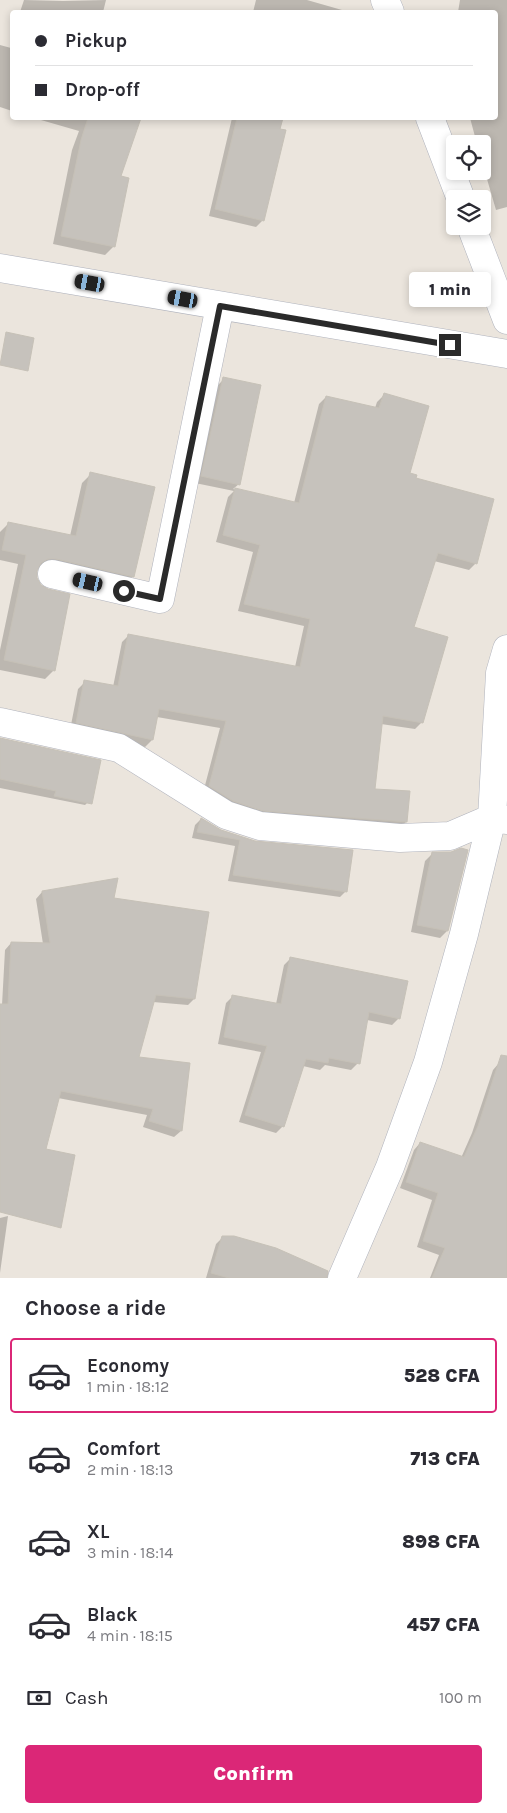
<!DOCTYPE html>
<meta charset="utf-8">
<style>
:root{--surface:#fff;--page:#f7f7f7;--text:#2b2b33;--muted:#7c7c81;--line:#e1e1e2;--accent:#db2777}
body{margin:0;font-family:Karla,sans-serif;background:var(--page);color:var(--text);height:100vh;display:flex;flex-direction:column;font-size:19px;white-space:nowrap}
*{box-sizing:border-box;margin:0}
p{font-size:16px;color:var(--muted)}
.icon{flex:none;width:28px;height:28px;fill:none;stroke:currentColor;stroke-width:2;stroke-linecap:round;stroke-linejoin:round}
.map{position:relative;height:1278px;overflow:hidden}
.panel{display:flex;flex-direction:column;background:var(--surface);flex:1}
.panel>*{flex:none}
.hud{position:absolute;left:10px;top:10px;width:488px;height:110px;border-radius:5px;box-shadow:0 2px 8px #0003;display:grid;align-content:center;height:110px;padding:0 25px;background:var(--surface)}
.controls{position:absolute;left:446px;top:135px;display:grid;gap:10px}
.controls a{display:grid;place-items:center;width:45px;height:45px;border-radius:5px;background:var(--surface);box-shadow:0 2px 8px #0003;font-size:25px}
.end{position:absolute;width:22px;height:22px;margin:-11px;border:6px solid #2a2a2a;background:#fff;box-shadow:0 0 0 2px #fff}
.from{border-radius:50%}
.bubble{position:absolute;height:35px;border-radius:5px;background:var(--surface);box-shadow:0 2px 8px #0003;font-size:16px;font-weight:800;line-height:35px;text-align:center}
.car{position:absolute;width:15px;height:30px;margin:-15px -8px;border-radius:6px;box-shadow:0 0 4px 1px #0007;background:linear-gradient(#222 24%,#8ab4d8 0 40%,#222 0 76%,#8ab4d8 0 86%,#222 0)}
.hud b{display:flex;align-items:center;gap:18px;height:48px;font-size:19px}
.hud b+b{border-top:1px solid var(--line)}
.hud i{width:12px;height:12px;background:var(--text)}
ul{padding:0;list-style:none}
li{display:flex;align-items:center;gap:15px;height:75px;margin:0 10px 8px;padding:0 15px;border:2px solid transparent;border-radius:5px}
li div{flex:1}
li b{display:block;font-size:19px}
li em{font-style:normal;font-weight:800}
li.active{border-color:var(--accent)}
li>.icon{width:45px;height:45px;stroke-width:1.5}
h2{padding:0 25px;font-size:22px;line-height:60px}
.pay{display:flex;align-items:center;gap:12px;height:55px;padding:0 25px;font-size:19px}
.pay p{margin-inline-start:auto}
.cta{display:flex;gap:10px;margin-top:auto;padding:10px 25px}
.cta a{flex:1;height:58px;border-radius:5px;background:var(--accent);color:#fff;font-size:20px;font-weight:800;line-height:58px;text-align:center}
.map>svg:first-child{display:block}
</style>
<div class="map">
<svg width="507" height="1278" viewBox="0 0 507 1278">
<rect width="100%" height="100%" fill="#ebe5dd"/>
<path fill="#0003" d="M24 0 63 1 106 0 103 12H20Z
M256 0H307L342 10 341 12H253Z
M460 0H507V207L496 210 482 162V144H477L470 118H495V12H458Z
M12 41V111L0 107V45L11 48Z
M34 118H139L119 177 114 246 105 255 53 244 72 150 79 131Z
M232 118H282L263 220 256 227 209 216Z
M224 379 239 484 233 489 294 503 319 404 326 397 375 408 377 402 384 395 409 474 476 563 469 570 434 561 413 628 422 722 415 729 381 724 373 790 406 822 399 829 256 817 203 793 220 728 157 717 152 740 145 747 70 730 78 689 85 682 113 687 122 642 129 635 295 667 304 626 238 611 253 552 216 542 228 497 234 491 195 483 217 386Z
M91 474 133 576 124 585 46 567 37 568 35 571 54 670 45 679 0 670V650L18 564 0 560V532L8 524 70 536 82 483Z
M0 740 92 798 85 805 0 788Z
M201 819 220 831 255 842 346 891 340 897 228 881 235 846 192 838 195 825Z
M432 854 447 931 440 938 411 932 425 861Z
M116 880 113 899 194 999 188 1005 153 1002 137 1058 189 1064 181 1131 174 1137 143 1127 147 1115 58 1098 0 1204V1005H2L5 950 11 943 43 944 36 899 42 892Z
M291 958 399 1018 392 1025 367 1020 358 1063 351 1070 325 1065 320 1070 303 1066 283 1126 276 1133 239 1122 261 1052 218 1044 226 1003 233 996 276 1004 284 965Z
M499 1063 507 1066V1278H430L439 1255 417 1247 432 1200 400 1188 414 1150 420 1143 461 1158 472 1133 493 1070Z
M8 1216 0 1273V1218Z
M223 1237 326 1272 325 1278H206L216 1244Z"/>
<path fill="#c6c2bc" stroke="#c6c1b7" d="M88 118H141L121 176 129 178 115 247 61 236 81 140Z
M237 118H283L280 129 286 130 264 221 215 209Z
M6 332 34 338 28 371 0 365Z
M223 377 261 385 240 485 201 476Z
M384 393 429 406 410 473 417 475 416 478 494 499 477 564 438 553 414 627 448 637 423 723 383 716 375 789 410 791 407 822 263 811 233 801 209 786 226 721 159 709 153 740 76 723 84 680 118 686 128 634 300 667 310 619 244 604 260 545 223 535 235 488 299 503 326 396 379 408Z
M90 472 155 487 134 577 56 559H48L41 563 37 571V578L41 585 48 589 70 594 55 671 4 660 26 555 2 550 8 522 76 536Z
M0 738 101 760 92 804 54 796 56 791 0 779Z
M201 818 221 830 255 841 353 850 347 892 233 875 240 840 197 832Z
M461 848 468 850 448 931 417 925 432 852H451Z
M118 878 114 898 209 912 195 999 156 995 139 1057 190 1063 182 1131 149 1121 153 1109 61 1091 46 1149 75 1155 61 1228 0 1212V1004H8L11 942 50 943 42 891Z
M290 957 408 981 400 1019 369 1012 360 1064 329 1058 328 1063 306 1059 284 1127 245 1115 267 1046 224 1037 232 995 281 1004Z
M501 1055 507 1056V1278H432L445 1248 423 1241 438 1193 406 1182 420 1142 464 1157 478 1126Z
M222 1236H234L276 1248 328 1271 327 1278H229L211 1273Z"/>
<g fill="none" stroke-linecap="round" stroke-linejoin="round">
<defs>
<path id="minor" d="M385 0 390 12
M430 118 461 199
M471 226 507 320
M0 268 507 354
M52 574 160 599 220 306
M0 722 119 748 226 815 260 826 400 838 450 836 492 818 506 820
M342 1278 390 1167 428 1062 464 934 492 818 500 673 507 649"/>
</defs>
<use href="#minor" stroke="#b0b3bd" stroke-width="29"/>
<use href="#minor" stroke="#fff" stroke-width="28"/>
</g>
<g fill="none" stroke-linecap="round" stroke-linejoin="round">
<path stroke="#2a2a2a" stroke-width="6" d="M124 591 160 599 220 306 450 345"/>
</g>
</svg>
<div class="controls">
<a><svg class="icon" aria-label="locate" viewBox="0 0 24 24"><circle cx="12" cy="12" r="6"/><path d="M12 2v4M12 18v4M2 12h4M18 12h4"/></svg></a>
<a><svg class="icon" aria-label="layers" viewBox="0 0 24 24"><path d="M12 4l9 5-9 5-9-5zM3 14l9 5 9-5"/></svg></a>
</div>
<i class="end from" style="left:124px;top:591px"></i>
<i class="end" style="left:450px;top:345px"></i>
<div class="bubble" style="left:409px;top:272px;width:82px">1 min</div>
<i class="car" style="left:90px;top:283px;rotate:280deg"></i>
<i class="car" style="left:183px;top:299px;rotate:280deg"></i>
<i class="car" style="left:88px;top:582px;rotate:283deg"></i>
<div class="hud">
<b><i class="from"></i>Pickup</b>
<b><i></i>Drop-off</b>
</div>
</div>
<section class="panel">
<h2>Choose a ride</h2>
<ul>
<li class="active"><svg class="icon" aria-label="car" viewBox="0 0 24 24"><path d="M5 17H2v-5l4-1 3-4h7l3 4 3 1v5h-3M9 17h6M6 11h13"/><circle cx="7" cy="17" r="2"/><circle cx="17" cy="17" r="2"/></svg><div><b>Economy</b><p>1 min · 18:12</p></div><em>528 CFA</em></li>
<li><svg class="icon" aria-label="car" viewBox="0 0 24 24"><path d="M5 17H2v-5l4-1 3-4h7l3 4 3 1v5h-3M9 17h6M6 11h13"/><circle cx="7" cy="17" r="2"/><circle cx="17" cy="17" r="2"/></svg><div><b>Comfort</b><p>2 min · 18:13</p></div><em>713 CFA</em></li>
<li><svg class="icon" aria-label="car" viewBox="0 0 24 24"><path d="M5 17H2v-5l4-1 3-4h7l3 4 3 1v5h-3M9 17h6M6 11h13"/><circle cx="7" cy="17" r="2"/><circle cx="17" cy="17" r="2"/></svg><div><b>XL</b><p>3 min · 18:14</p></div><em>898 CFA</em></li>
<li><svg class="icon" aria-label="car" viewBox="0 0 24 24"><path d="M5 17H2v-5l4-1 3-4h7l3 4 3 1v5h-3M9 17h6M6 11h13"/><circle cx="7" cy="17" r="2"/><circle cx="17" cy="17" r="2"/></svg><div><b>Black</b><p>4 min · 18:15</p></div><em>457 CFA</em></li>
</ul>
<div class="pay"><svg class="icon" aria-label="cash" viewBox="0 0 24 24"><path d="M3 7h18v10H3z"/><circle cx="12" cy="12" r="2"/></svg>Cash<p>100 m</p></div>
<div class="cta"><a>Confirm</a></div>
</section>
